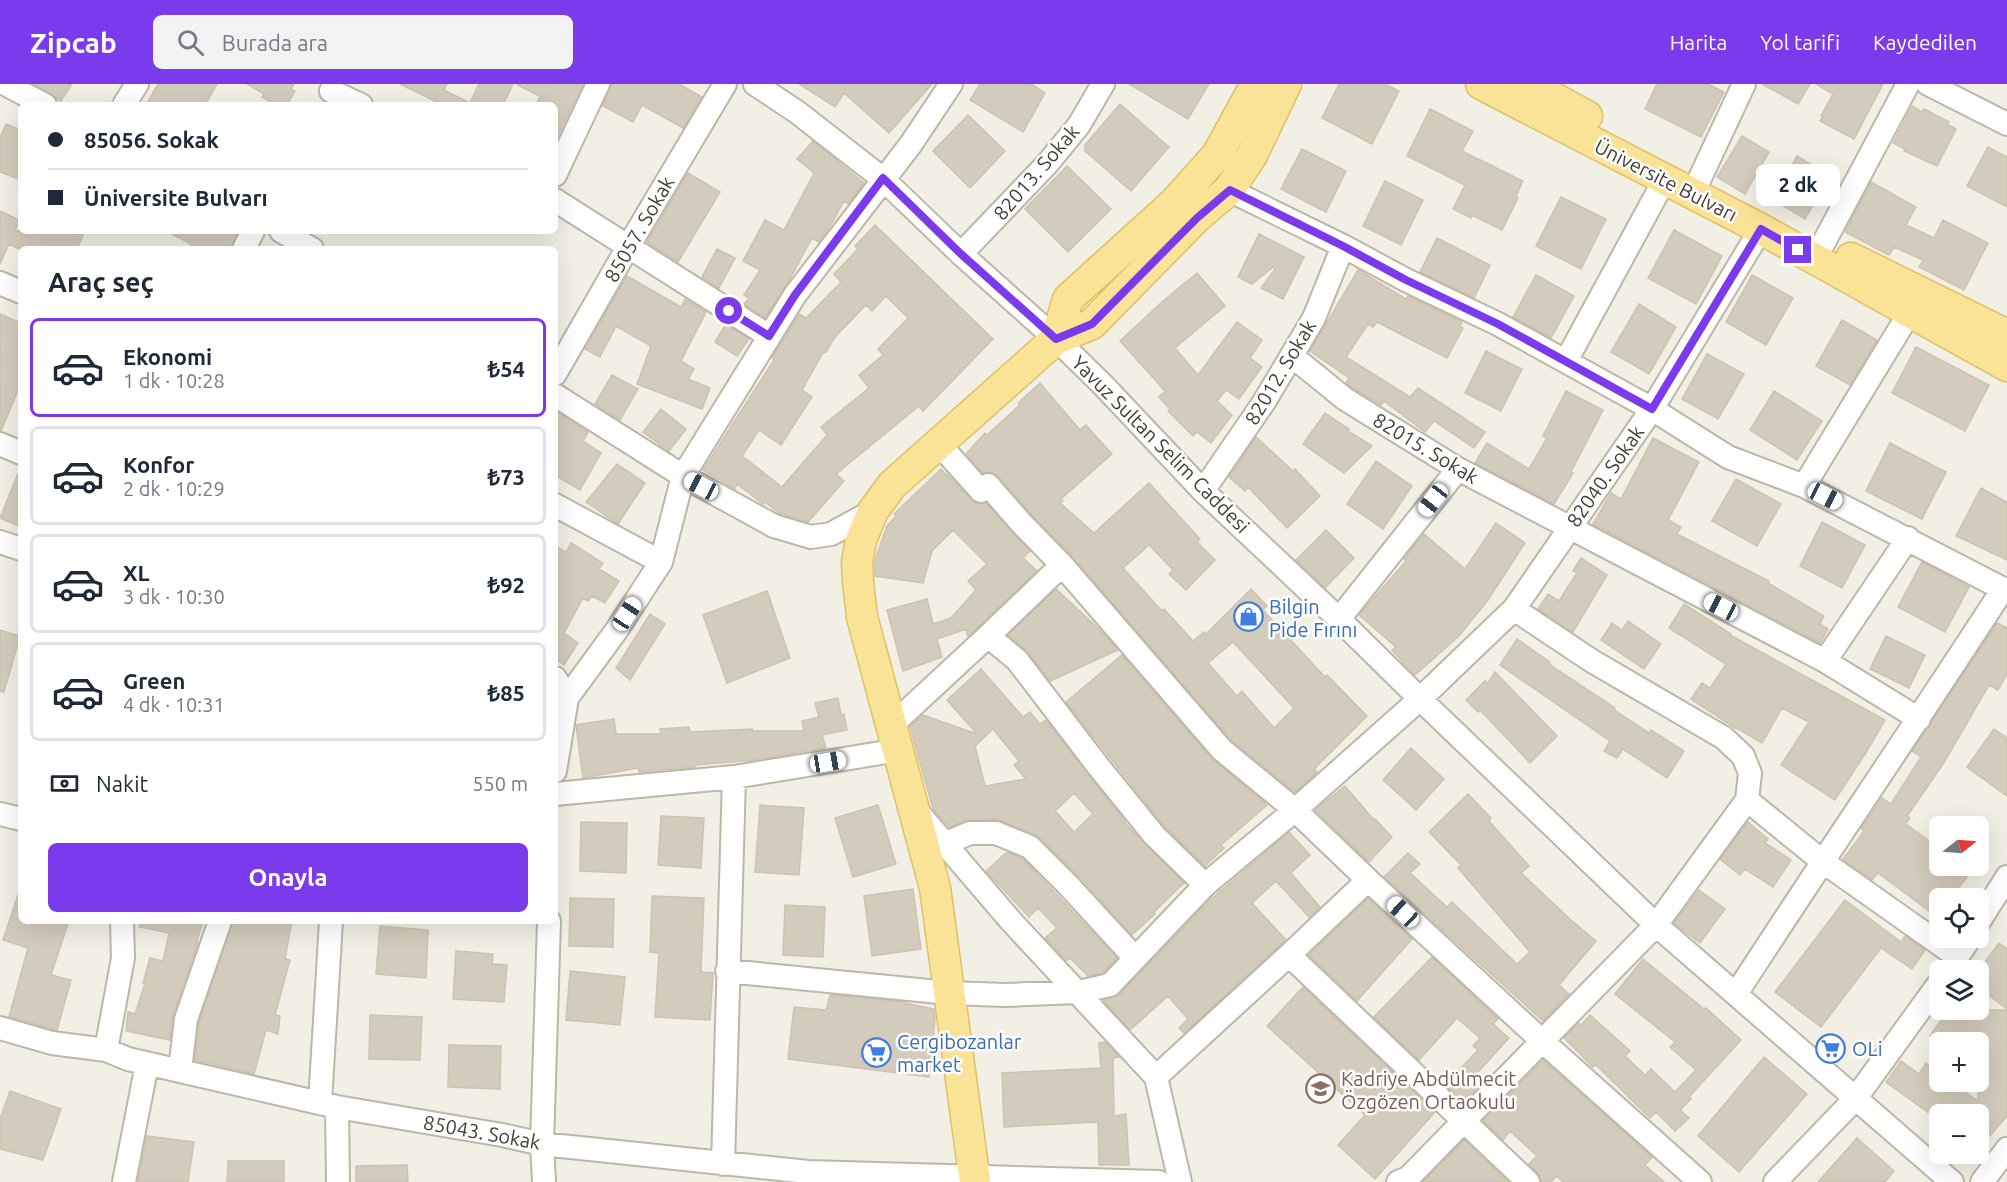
<!DOCTYPE html>
<html lang="tr">
<meta charset="utf-8">
<style>
:root{--surface:#fff;--page:#f2f2f3;--text:#1f2937;--muted:#747a83;--line:#e0e1e3;--accent:#7c3aed}
body{margin:0;font-family:Ubuntu,sans-serif;background:var(--page);color:var(--text);height:100vh;display:flex;flex-direction:column;font-size:22px;white-space:nowrap}
*{box-sizing:border-box;margin:0}
p{font-size:20px;color:var(--muted)}
.icon{flex:none;width:33px;height:33px;fill:none;stroke:currentColor;stroke-width:2;stroke-linecap:round;stroke-linejoin:round}
.map{position:relative;flex:1;overflow:hidden}
.drawer{position:absolute;left:18px;top:162px;width:540px;height:678px;display:flex;flex-direction:column;background:var(--surface);border-radius:9px;box-shadow:0 6px 24px #0002}
.drawer>*{flex:none}
.banner{position:absolute;left:18px;top:18px;width:540px;height:132px;border-radius:9px;box-shadow:0 6px 24px #0002;display:grid;align-content:center;height:132px;padding:0 30px;background:var(--surface)}
.needle{width:39px;rotate:73deg}
.tools{position:absolute;left:1929px;top:732px;display:grid;gap:12px}
.tools a{display:grid;place-items:center;width:60px;height:60px;border-radius:9px;background:var(--surface);box-shadow:0 6px 24px #0002;font-size:30px}
.end{position:absolute;width:27px;height:27px;margin:-14px;border:8px solid #7c3aed;background:#fff;box-shadow:0 0 0 3px #fff}
.from{border-radius:50%}
.bubble{position:absolute;height:42px;border-radius:9px;background:var(--surface);box-shadow:0 6px 24px #0002;font-size:20px;font-weight:700;line-height:42px;text-align:center}
.car{position:absolute;width:18px;height:36px;margin:-18px -9px;border-radius:8px;box-shadow:0 0 4px 2px #0007;background:linear-gradient(#fff 24%,#345 0 40%,#fff 0 76%,#345 0 86%,#fff 0)}
.banner b{display:flex;align-items:center;gap:21px;height:57px;font-size:22px}
.banner b+b{border-top:2px solid var(--line)}
.banner i{width:15px;height:15px;background:var(--text)}
ul{padding:0;list-style:none}
li{display:flex;align-items:center;gap:18px;height:99px;margin:0 12px 9px;padding:0 18px;border:3px solid var(--line);border-radius:9px}
li div{flex:1}
li b{display:block;font-size:22px}
li em{font-style:normal;font-weight:700}
li.active{border-color:var(--accent)}
li>.icon{width:54px;height:54px;stroke-width:1.5}
h2{padding:0 30px;font-size:27px;line-height:72px}
.pay{display:flex;align-items:center;gap:15px;height:66px;padding:0 30px;font-size:22px}
.pay p{margin-inline-start:auto}
.button{display:flex;gap:12px;margin-top:auto;padding:12px 30px}
.button a{flex:1;height:69px;border-radius:9px;background:var(--accent);color:#fff;font-size:24px;font-weight:700;line-height:69px;text-align:center}
header{display:flex;align-items:center;gap:36px;box-sizing:border-box;height:84px;padding:0 30px;background:var(--accent);color:#fff}
header strong{font-size:28px}
nav{display:flex;gap:33px;margin-inline-start:auto;font-size:21px}
.search{width:420px;height:54px;background:var(--page);display:flex;align-items:center;gap:15px;box-sizing:border-box;padding:0 21px;border-radius:9px;color:var(--muted);font-size:22px}
.map>svg:first-child{display:block}
</style>
<header>
<strong>Zipcab</strong>
<div class="search"><svg class="icon" aria-label="search" viewBox="0 0 24 24"><circle cx="10" cy="10" r="6"/><path d="M15 15l6 6"/></svg>Burada ara</div>
<nav><a>Harita</a><a>Yol tarifi</a><a>Kaydedilen</a></nav>
</header>
<div class="map">
<svg width="2007" height="1098" viewBox="0 0 2007 1098">
<rect width="100%" height="100%" fill="#f2efe5"/>
<path fill="#d3cbbb" stroke="#cdc3ae" stroke-width="1.5" fill-rule="evenodd" d="M34 0H72L61 17Z
M158 0H217L205 21H146Z
M247 0H294L291 5 295 7 287 21H276L262 13 264 10Z
M400 0H447L444 6 470 19 479 0H513L503 21H443Z
M516 0H583L555 57V21H536L540 12Z
M611 0H679L702 13 683 44 642 21 633 38 603 22Z
M799 0H932L889 49 844 9 835 23Z
M980 0H1031L1045 9 1023 48 970 16Z
M1129 0H1209L1188 35Z
M1339 0H1385L1399 7 1372 60 1322 34Z
M1657 0H1708L1724 8 1701 53 1645 25Z
M1762 0H1810L1798 20Z
M1816 0H1883L1854 55 1820 37 1823 32H1821L1833 10Z
M1120 20 1169 63 1131 107 1085 67V61Z
M1912 22 1922 28 1924 25 1949 38 1947 40 1956 45 1937 82 1904 67 1905 65 1893 59Z
M1430 25 1473 47 1462 67 1523 97 1516 112 1518 114 1502 146 1472 131 1471 134 1453 125 1465 101 1407 72Z
M968 31 1005 67 970 104 933 67Z
M6 40 21 46V96L0 88V54Z
M1742 52 1769 68 1745 110 1717 93Z
M813 57 864 99 848 120 844 117 829 144 819 158 812 154 788 198 765 234 744 220 749 214 744 211 760 186 743 177 765 136 784 146 814 89 797 75Z
M1988 63 2007 73V123L1967 102Z
M1302 65 1346 87 1326 128 1281 105Z
M1797 72 1830 92 1805 135 1772 115Z
M1067 82 1111 125 1068 168 1025 125Z
M688 89 720 108 678 178 647 158Z
M1385 97 1423 116 1401 161 1363 142Z
M1871 98 1916 123 1906 141 1934 154 1943 136 1988 159 1964 206 1919 183 1923 176 1894 163 1889 171 1845 148Z
M1561 113 1606 135 1581 185 1536 162Z
M0 127 19 136 15 147H85L77 165H19L9 160 0 180Z
M875 141 993 255 923 327 919 322 836 390 844 397 808 438 779 429 765 418 763 420 737 400 735 405 703 386 774 276 772 274 799 230 806 234 841 198 834 190 858 165 855 162ZM886 212 908 234 878 265 883 271 859 291 869 304 821 343 827 351 782 403 764 389 759 394 763 388 742 372 759 346 781 361 812 313 802 306 824 267 826 268 835 253 866 221 872 227Z
M1674 146 1722 172 1696 220 1648 194Z
M166 147H238L231 165H189L191 160Z
M1259 150 1304 173 1283 215 1261 204 1275 185 1273 183 1252 200 1238 193Z
M1437 154 1490 181 1474 214 1420 188Z
M717 165 735 174 719 204 702 193Z
M1358 186 1406 215 1408 212 1462 238 1460 242 1463 244 1447 274 1377 238 1373 243 1368 240 1346 273 1410 313 1418 304 1485 348 1474 364 1434 337 1425 348 1384 317 1381 321 1353 304 1346 299 1349 294 1310 267Z
M1197 189 1225 222 1175 264 1198 291 1237 238 1262 256 1250 274 1262 283 1239 315 1226 306 1217 317 1232 331 1211 359 1197 348 1193 352 1168 327 1170 325 1159 313 1165 307 1120 257 1163 217Z
M1536 191 1574 212 1551 254 1513 233Z
M1752 191 1793 214 1766 261 1726 238Z
M627 192 681 223 685 215 706 228 681 277 694 285 688 295 710 304 702 325 637 300 651 262 616 242 600 273 585 265Z
M1639 220 1676 243 1649 290 1611 268Z
M0 230 21 239V299L1 347Z
M1842 236 1877 256 1850 301 1816 282Z
M726 240 749 255 737 272 715 258Z
M1916 263 1989 301 1965 347 1892 309Z
M1486 267 1522 285 1501 327 1465 309Z
M1707 270 1744 290 1718 335 1682 315Z
M612 291 638 305 620 336 595 320Z
M1040 299 1080 346 1086 341 1112 370 1061 415 1063 417 1060 419 1094 449 1149 399 1200 455 1197 458 1215 476 1186 506 1169 490 1173 486 1149 461 1123 484 1162 527 1164 525 1193 557 1204 548 1206 550 1251 505 1267 522 1263 526 1325 593 1327 591 1367 632 1314 685 1317 688 1295 708 1231 656 1072 472 1032 431 998 392 992 388 983 389 966 370 985 349 987 351 1020 321 1018 319ZM1233 558 1294 624 1274 644 1242 607 1237 612 1208 579Z
M1566 307 1603 326 1571 388 1573 389 1554 420 1475 379 1487 359 1529 385 1547 354 1543 352Z
M1774 307 1822 337 1797 376 1750 346Z
M661 325 686 345 669 367 643 348Z
M555 327 588 348 583 357 601 369 580 406 555 391Z
M1325 329 1349 345 1348 347 1372 362 1344 389 1303 360Z
M1256 353 1293 387 1295 385 1320 412 1287 444 1248 403 1245 407 1229 393Z
M1653 354 1699 378 1668 436 1681 443 1677 450 1769 497 1768 499 1824 532 1820 540 1828 545 1820 559 1593 440 1611 409 1621 415Z
M1890 359 1946 388 1922 435 1866 407Z
M1376 377 1412 402 1383 445 1347 420Z
M617 380 645 399 618 440 586 418Z
M21 382V443L0 434Z
M941 385 946 391 947 390 971 416 977 420 986 419 1030 467 1023 474 1037 487 968 553 966 545 937 555 942 573 903 587 887 526 927 515 933 540 951 534 976 506 968 497 987 480 953 446 932 467 923 499 875 492V476L887 442 896 432 894 430Z
M1736 395 1781 420 1757 462 1712 437Z
M1981 404 2007 418V476L1956 452Z
M1822 438 1865 461 1842 504 1800 482Z
M1496 439 1525 459 1488 516 1458 553 1415 591 1392 566 1396 563 1359 531 1406 477 1404 475 1424 450 1465 485Z
M1326 446 1354 474 1325 504 1296 476Z
M571 459 603 479 599 485 619 497 605 519 592 512 588 517 583 514 564 549 578 559 564 581 555 575V462L566 468Z
M1581 474 1607 491 1573 548 1538 525 1548 510 1559 517 1577 489 1573 487Z
M1922 478 1969 503 1945 548 1898 523Z
M1056 505 1101 547 1118 566 1050 597 1028 568 1008 551Z
M767 507 790 574 727 599 703 531Z
M1684 520 1731 550 1730 551 1885 636 1867 667 1835 716 1781 681 1809 638 1782 624 1762 659 1735 643V644L1691 615 1702 599 1710 604 1726 580 1669 544Z
M650 530 665 540 630 596 616 584Z
M1628 537 1661 560 1644 585 1601 556 1612 539 1622 546Z
M1997 539 2007 544V590L1998 606 1989 601 1943 680 1907 732 1910 734 1906 740 1940 765V782H1963L1971 788 1951 814H1940V835L1878 789 1872 796 1843 775 1864 747 1861 745 1882 714 1891 720 1921 673 1912 667Z
M0 546 20 552 4 608 0 607Z
M1886 552 1925 571 1909 604 1870 585Z
M1517 555 1550 578 1549 580 1615 624 1614 626 1649 649 1651 646 1684 667 1667 694 1623 665 1617 674 1604 667 1610 657 1500 581Z
M1122 571 1212 675 1267 721 1221 761 1224 764 1205 782 1164 742 1066 618Z
M981 585 1023 633 1030 628 1040 640 1046 636 1125 737 1124 738 1184 799 1154 828 1155 830 1132 851 1077 790 1036 751 996 735 970 736 949 743 933 725 910 643 923 631 977 650 947 616ZM993 645 1019 677 1014 681 1026 695 985 702 975 662ZM1074 709 1093 730 1074 748 1055 727Z
M1495 588 1557 652 1530 679 1480 626 1478 628 1466 616 1485 597 1488 599Z
M838 614 841 631 844 630 847 646 822 651 826 664 754 676 695 681V683L639 688 638 684 583 694 576 641 614 635 616 650H661L660 645 689 643 690 648 752 645V647H804L802 637 819 633 815 619Z
M1994 645 2007 654V712L1967 683Z
M1411 664 1444 695 1416 726 1383 696Z
M1345 702 1374 736 1375 735 1392 753 1369 778 1315 726Z
M1468 710 1491 734 1489 737 1529 782 1521 789 1571 836 1596 857 1559 901 1569 910 1543 937 1384 793 1408 769 1420 780 1410 789 1447 823 1452 818 1517 880 1530 868 1458 784 1461 781 1429 748Z
M760 721 804 724 799 791 755 788Z
M878 721 896 780 853 793 835 734Z
M661 732 704 734 701 784 658 781Z
M581 738 627 739 626 789 580 787Z
M1748 738 1768 755 1765 759 1791 776 1773 803 1745 785 1740 791 1720 775Z
M1289 748 1310 771 1291 789 1320 823 1309 833 1276 797 1252 819 1286 856 1184 949 1179 944 1188 935 1168 912 1130 946 1103 916 1120 910 1210 816Z
M1007 768 1022 774 1117 874 1103 889 1088 892 1070 874 1066 877 1045 854 1057 844 1038 824 1029 833 986 787Z
M913 805 921 865 872 872 864 812Z
M1699 806 1725 825 1700 859 1674 839Z
M18 811H21V837H69L51 891 71 896 57 946 9 933 28 864 3 856Z
M652 812 704 814 701 888 713 889 710 936 655 933 659 869 650 868Z
M570 814 614 815 613 863 569 862Z
M1368 814 1412 855 1357 917 1309 871Z
M1845 816 1901 858 1905 852 1925 866 1912 885 1881 864 1821 943 1775 908Z
M785 821 825 823 823 873 783 871Z
M140 837H203L197 857 198 858 173 931 170 956 126 947 128 928 135 930 145 899H143L150 874 163 877 169 849 139 843Z
M233 837H292L285 875 290 876 275 931 280 932 278 950 266 946 254 990 195 976 199 938Z
M380 842 428 846 426 894 376 890Z
M1999 859 2007 865V925L1978 903V887Z
M456 867 493 870 492 880 507 881 504 918 453 915Z
M1432 873 1498 935 1493 940 1509 954 1477 989 1485 996 1463 1018 1445 1001 1478 966 1473 962 1480 954 1457 934 1419 976 1374 933Z
M1643 875 1704 925 1706 924 1741 956 1689 1013 1691 1015 1680 1026 1689 1034 1675 1047 1656 1028 1650 1034 1595 980 1593 983 1564 954 1578 939 1581 941 1590 931 1630 967 1625 972 1645 991 1651 985 1675 1008 1696 986 1670 963 1675 958 1615 910Z
M570 887 625 893 620 941 566 936Z
M1303 903 1435 1028 1375 1095 1338 1061 1365 1031 1267 942Z
M830 911 896 917 934 925 935 935 929 993 788 975 794 923 826 926Z
M1948 926H2007V1032L1978 1065V1030H1940V1037L1886 998 1901 977 1919 990 1926 979 1940 989V998H1951L1978 1017V958H1940L1930 952Z
M370 931 422 933 420 976 369 975Z
M1105 958 1119 973 1113 974 1114 1032 1126 1030 1129 1081H1099L1098 1038 1004 1043 1002 989 1101 984 1099 959Z
M449 961 501 962 500 1005 448 1003Z
M1764 973 1807 1010 1739 1088 1698 1052Z
M1543 976 1652 1073 1645 1081 1664 1098H1563L1557 1092 1551 1098H1541L1538 1089 1529 1080 1537 1072 1510 1047 1503 1056 1483 1037Z
M10 1007 61 1025 43 1076 0 1065V1035Z
M147 1052 194 1058 188 1098H138Z
M1857 1054 1894 1087 1885 1098H1818Z
M1464 1056 1508 1098H1423Z
M228 1077H284V1098H227Z
M407 1081 408 1098H356V1082Z"/>
<g fill="none" stroke-linecap="round" stroke-linejoin="round">
<defs>
<path id="minor" d="M5 0 45 21
M755 0 797 28 883 95 961 170 1056 255 1103 301 1203 407 1339 535 1420 615 1656 841 1952 1098
M1928 0 2007 40
M331 7 361 21
M124 21 137 0
M555 91 598 0
M1700 94 1744 0
M1229 106 1343 162 1406 196 1498 240 1652 325 1728 373 1804 402 2007 507
M555 116 769 252
M281 147 312 165
M1823 160 1908 0
M244 165 253 147
M961 170 1047 80 1079 41 1103 0
M0 199 21 208
M1292 272 1345 315 1458 385 1825 577 1919 635
M1566 277 1665 95
M555 290 628 163 725 0
M555 311 683 392 774 442 811 453 831 450 873 427
M0 360 21 369
M939 360 981 407 988 401 1022 440 1062 481 1222 666 1295 726 1368 796
M1804 402 1910 228
M1203 407 1264 318 1314 234 1343 162
M555 421 661 478
M0 458 21 465
M1514 525 1592 577 1724 654 1743 672 1750 689 1747 716
M1339 535 1458 385
M988 552 1062 481
M1825 577 1908 454
M555 594 567 614
M892 641 988 552 1017 576 1098 682 1154 751 1205 801
M555 687 567 614 616 547 661 478 683 392 795 211 911 60 951 0
M555 710 734 693 899 666
M916 726 1011 837 1156 993 1180 1098
M0 730 21 735
M944 760 970 749H996L1030 763 1067 800 1135 874
M1978 839 2007 793
M1289 871 1528 1098
M1949 885 1970 854
M727 887 949 909 1005 911 1078 908 1110 901 1205 801 1295 726 1420 615 1514 525 1652 325 1761 145
M1736 910C1824 774 1915 641 2003 505
M0 944 52 959 106 966 128 975 337 1023 502 1051 542 1060 808 1088 1159 1098
M106 966 123 874 122 837
M180 987 186 935 220 837
M1156 993 1289 871 1368 796 1541 956 1700 1098
M320 1019 331 837
M337 1023 338 1098
M723 1080 734 693
M124 1098 147 980
M544 1098 542 1060 549 837
M1398 1098 1408 1094 1656 841 1747 716 1822 777 1958 873
M1775 1098 1855 1015 1940 898
M1982 1098 2007 1065"/>
<path id="major" d="M1481 0 1761 145 2007 282
M1528 0 1587 32
M1851 174 2007 251
M1056 255 1068 215 1174 119 1217 71 1256 0
M975 1098 935 804 862 533 858 498 857 478 861 456 873 427 892 401 1056 255 1092 240 1197 133 1229 106 1252 71 1286 0"/>
</defs>
<use href="#minor" stroke="#bdb7a8" stroke-width="26"/>
<use href="#major" stroke="#dec166" stroke-width="33"/>
<use href="#minor" stroke="#fff" stroke-width="22"/>
<use href="#major" stroke="#fae396" stroke-width="30"/>
</g>
<g fill="none" stroke-linecap="round" stroke-linejoin="round">
<path stroke="#7c3aed" stroke-width="8" d="M729 227 769 252 795 211 883 94 961 170 1056 255 1092 240 1197 134 1230 106 1343 162 1406 196 1498 240 1652 325 1761 145 1798 166"/>
</g>
<defs>
<symbol id="shop-ring" viewBox="-11 -11 22 22"><circle r="9.5" fill="#fff" stroke="#3f7fe0" stroke-width="1.5"/><path d="M-5-2.5h2.3a2.7 3.5 0 0 1 5.4 0H5L5.5 6h-11ZM-1.5-2.5h3a1.5 2.3 0 0 0-3 0Z" fill="#3f7fe0"/></symbol>
<symbol id="supermarket-ring" viewBox="-11 -11 22 22"><circle r="9.5" fill="#fff" stroke="#3f7fe0" stroke-width="1.5"/><path d="M-6-5.5h2.5l.6 2H6L4.5 2H-2.5L-4.4-4H-6ZM-1.5 3.2a1.3 1.3 0 1 0 .1 0ZM3 3.2a1.3 1.3 0 1 0 .1 0Z" fill="#3f7fe0"/></symbol>
<symbol id="school-ring" viewBox="-11 -11 22 22"><circle r="9.5" fill="#fff" stroke="#8d6e63" stroke-width="1.5"/><path d="M0-5L7-2L0 1L-7-2ZM-4 1L0 2.5L4 1V4Q0 6-4 4Z" fill="#8d6e63"/></symbol>
</defs>
<g fill-rule="evenodd">
<use href="#shop-ring" x="1232" y="516" width="33" height="33"/>
<use href="#supermarket-ring" x="1814" y="948" width="33" height="33"/>
<use href="#supermarket-ring" x="860" y="952" width="33" height="33"/>
<use href="#school-ring" x="1304" y="988" width="33" height="33"/>
</g>
<g text-anchor="middle" dominant-baseline="central" stroke-width="5" stroke-linejoin="round" paint-order="stroke">
<g font-size="20" fill="#443f35" stroke="#fff">
<text transform="translate(1036 88) rotate(-49)">82013. Sokak</text>
<text transform="translate(1666 96) rotate(27)">Üniversite Bulvarı</text>
<text transform="translate(639 145) rotate(-60)">85057. Sokak</text>
<text transform="translate(1280 288) rotate(-59)">82012. Sokak</text>
<text transform="translate(1161 360) rotate(45)">Yavuz Sultan Selim Caddesi</text>
<text transform="translate(1426 364) rotate(31)">82015. Sokak</text>
<text transform="translate(1605 392) rotate(-55)">82040. Sokak</text>
<text transform="translate(482 1048) rotate(10)">85043. Sokak</text>
</g>
<g font-size="20" fill="#366cbe" stroke="#fff" text-anchor="start">
<text x="1269" y="522">Bilgin<tspan x="1269" dy="23">Pide Fırını</tspan></text>
<text x="897" y="957">Cergibozanlar<tspan x="897" dy="23">market</tspan></text>
<text x="1852" y="964">OLi</text>
</g>
<g font-size="20" fill="#785e54" stroke="#fff" text-anchor="start">
<text x="1341" y="994">Kadriye Abdülmecit<tspan x="1341" dy="23">Özgözen Ortaokulu</tspan></text>
</g>
</g>
</svg>
<div class="tools">
<a><svg class="needle" viewBox="-14 -14 28 28"><path d="M0-13l5 13h-10z" fill="#e53935"/><path d="M0 13l5-13h-10z" fill="#747a83"/></svg></a>
<a><svg class="icon" aria-label="locate" viewBox="0 0 24 24"><circle cx="12" cy="12" r="6"/><path d="M12 2v4M12 18v4M2 12h4M18 12h4"/></svg></a>
<a><svg class="icon" aria-label="layers" viewBox="0 0 24 24"><path d="M12 4l9 5-9 5-9-5zM3 14l9 5 9-5"/></svg></a>
<a>+</a>
<a>−</a>
</div>
<i class="end from" style="left:729px;top:227px"></i>
<i class="end" style="left:1798px;top:166px"></i>
<div class="bubble" style="left:1756px;top:80px;width:84px">2 dk</div>
<i class="car" style="left:701px;top:402px;rotate:298deg"></i>
<i class="car" style="left:1825px;top:412px;rotate:117deg"></i>
<i class="car" style="left:1433px;top:416px;rotate:218deg"></i>
<i class="car" style="left:1721px;top:523px;rotate:297deg"></i>
<i class="car" style="left:627px;top:530px;rotate:33deg"></i>
<i class="car" style="left:828px;top:678px;rotate:81deg"></i>
<i class="car" style="left:1403px;top:828px;rotate:313deg"></i>
<div class="banner">
<b><i class="from"></i>85056. Sokak</b>
<b><i></i>Üniversite Bulvarı</b>
</div>
<section class="drawer">
<h2>Araç seç</h2>
<ul>
<li class="active"><svg class="icon" aria-label="car" viewBox="0 0 24 24"><path d="M5 17H2v-5l4-1 3-4h7l3 4 3 1v5h-3M9 17h6M6 11h13"/><circle cx="7" cy="17" r="2"/><circle cx="17" cy="17" r="2"/></svg><div><b>Ekonomi</b><p>1 dk · 10:28</p></div><em>₺54</em></li>
<li><svg class="icon" aria-label="car" viewBox="0 0 24 24"><path d="M5 17H2v-5l4-1 3-4h7l3 4 3 1v5h-3M9 17h6M6 11h13"/><circle cx="7" cy="17" r="2"/><circle cx="17" cy="17" r="2"/></svg><div><b>Konfor</b><p>2 dk · 10:29</p></div><em>₺73</em></li>
<li><svg class="icon" aria-label="car" viewBox="0 0 24 24"><path d="M5 17H2v-5l4-1 3-4h7l3 4 3 1v5h-3M9 17h6M6 11h13"/><circle cx="7" cy="17" r="2"/><circle cx="17" cy="17" r="2"/></svg><div><b>XL</b><p>3 dk · 10:30</p></div><em>₺92</em></li>
<li><svg class="icon" aria-label="car" viewBox="0 0 24 24"><path d="M5 17H2v-5l4-1 3-4h7l3 4 3 1v5h-3M9 17h6M6 11h13"/><circle cx="7" cy="17" r="2"/><circle cx="17" cy="17" r="2"/></svg><div><b>Green</b><p>4 dk · 10:31</p></div><em>₺85</em></li>
</ul>
<div class="pay"><svg class="icon" aria-label="cash" viewBox="0 0 24 24"><path d="M3 7h18v10H3z"/><circle cx="12" cy="12" r="2"/></svg>Nakit<p>550 m</p></div>
<div class="button"><a>Onayla</a></div>
</section>
</div>
